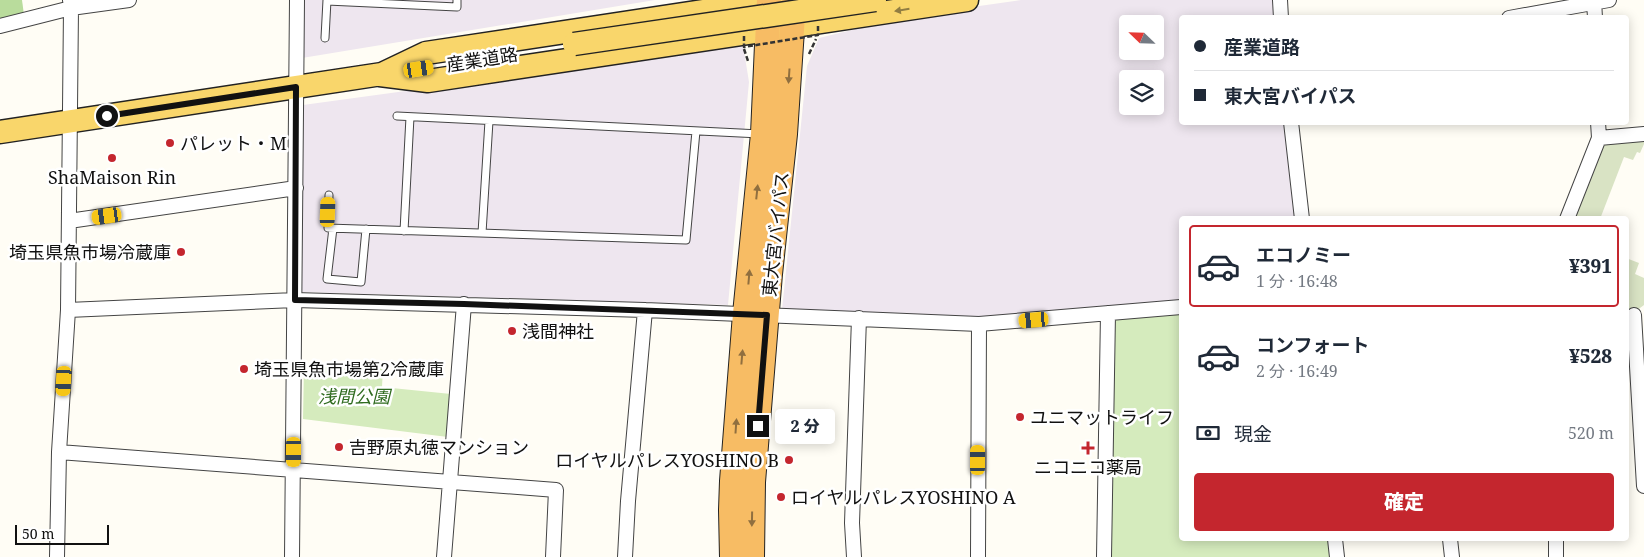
<!DOCTYPE html>
<html lang="ja">
<meta charset="utf-8">
<style>
:root{--surface:#fff;--page:#f6f6f7;--text:#1f2937;--muted:#747a83;--line:#e0e1e3;--accent:#c4262e}
body{margin:0;font-family:"Noto Serif","Noto Sans JP",serif;background:var(--page);color:var(--text);height:100vh;display:flex;flex-direction:column;font-size:19px;white-space:nowrap}
*{box-sizing:border-box;margin:0}
p{font-size:16px;color:var(--muted)}
.icon{flex:none;width:28px;height:28px;fill:none;stroke:currentColor;stroke-width:2;stroke-linecap:round;stroke-linejoin:round}
.map{position:relative;flex:1;overflow:hidden}
.details{position:absolute;left:1179px;top:216px;width:450px;height:325px;display:flex;flex-direction:column;background:var(--surface);border-radius:5px;box-shadow:0 2px 12px #0003}
.details>*{flex:none}
.guide{position:absolute;left:1179px;top:15px;width:450px;height:110px;border-radius:5px;box-shadow:0 2px 12px #0003;display:grid;align-content:center;height:110px;padding:0 15px;background:var(--surface)}
.needle{width:32px;rotate:293deg}
.controls{position:absolute;left:1119px;top:15px;display:grid;gap:10px}
.controls a{display:grid;place-items:center;width:45px;height:45px;border-radius:5px;background:var(--surface);box-shadow:0 2px 12px #0003;font-size:25px}
.scale{position:absolute;left:15px;bottom:12px;width:94px;box-sizing:border-box;padding-left:5px;border:2px solid #111;border-top:0;font-size:14px;line-height:18px;white-space:nowrap;color:#111;-webkit-text-stroke:4px #fff;paint-order:stroke}
.end{position:absolute;width:22px;height:22px;margin:-11px;border:6px solid #111;background:#fff;box-shadow:0 0 0 2px #fff}
.from{border-radius:50%}
.bubble{position:absolute;height:35px;border-radius:5px;background:var(--surface);box-shadow:0 2px 12px #0003;font-size:16px;font-weight:800;line-height:35px;text-align:center}
.car{position:absolute;width:15px;height:30px;margin:-15px -8px;border-radius:6px;box-shadow:0 0 4px 1px #0007;background:linear-gradient(#f5c518 24%,#345 0 40%,#f5c518 0 76%,#345 0 86%,#f5c518 0)}
.guide b{display:flex;align-items:center;gap:18px;height:48px;font-size:19px}
.guide b+b{border-top:1px solid var(--line)}
.guide i{width:12px;height:12px;background:var(--text)}
ul{padding:9px 0 0;list-style:none}
li{display:flex;align-items:center;gap:15px;height:82px;margin:0 10px 8px;padding:0 5px;border:2px solid transparent;border-radius:5px}
li div{flex:1}
li b{display:block;font-size:19px}
li em{font-style:normal;font-weight:800}
li.active{border-color:var(--accent)}
li>.icon{width:45px;height:45px;stroke-width:1.5}
.pay{display:flex;align-items:center;gap:12px;height:55px;padding:0 15px;font-size:19px}
.pay p{margin-inline-start:auto}
.cta{display:flex;gap:10px;margin-top:auto;padding:10px 15px}
.cta a{flex:1;height:58px;border-radius:5px;background:var(--accent);color:#fff;font-size:20px;font-weight:800;line-height:58px;text-align:center}
.map>svg:first-child{display:block}
</style>
<div class="map">
<svg width="1644" height="557" viewBox="0 0 1644 557">
<rect width="100%" height="100%" fill="#fffdf5"/>
<path fill="#eee6ef" fill-rule="evenodd" d="M302 0H655L302 58Z
M1021 0H1273L1275 17 1181 18V122L1286 123 1297 219H1181V302L979 318 782 310 807 66 819 38 909 16ZM1128 24H1155V51H1128ZM1128 79H1155V106H1128Z
M743 45 749 82 728 305 299 292 303 105Z"/>
<path fill="#d5ebbd" d="M1181 314V539H1328L1330 557H1110L1112 324 1116 319Z
M304 365 383 367 382 387 451 394 448 437 303 419Z"/>
<path fill="#b9dc9c" d="M0 0H22L24 15 0 21Z"/>
<path fill="#d9e3c4" d="M1644 135V144L1640 153 1637 152 1633 160 1624 157 1600 219H1570L1602 139Z
M1626 258 1639 263 1635 274 1644 278V305L1636 311 1626 309Z"/>
<g fill="none" stroke-linecap="round" stroke-linejoin="round">
<defs>
<path id="service" d="M327 1 457 7V0
M325 38 327 0
M397 116 760 134
M329 195 328 228 686 240 696 131
M333 228 327 279 361 282 366 229
M404 231 410 117
M482 233 489 121"/>
<path id="minor" d="M1280 0 1281 18
M1594 0 1595 18
M1509 18 1609 0
M0 26 71 8 129 0
M1291 122 1302 219
M1599 138 1644 134
M1567 219 1599 138 1598 122
M69 221 296 188
M68 310 295 300 645 310 979 324 1181 307
M1634 315 1644 486
M59 452 556 490 553 557
M1335 539 1337 557
M1450 539 1452 557
M1556 539V557
M57 557 59 452 68 310 71 8 70 0
M292 557 297 0
M444 557 464 304
M625 557 628 501 645 310
M854 557 852 523 859 318
M978 557 979 324
M1104 557 1108 313"/>
<path id="primary" d="M380 75 428 81 967 0
M380 75 426 53 776 0
M0 132 395 72"/>
<path id="trunk" d="M732 557 731 510 732 481 745 314 763 134 769 0
M752 557 753 482 770 274 785 134 794 0"/>
</defs>
<use href="#service" stroke="#444" stroke-width="9"/>
<use href="#minor" stroke="#444" stroke-width="16"/>
<use href="#primary" stroke="#222" stroke-width="25"/>
<use href="#trunk" stroke="#222" stroke-width="26"/>
<path stroke="#333" stroke-width="2.5" stroke-dasharray="5 2.5" stroke-linecap="butt" d="M744 49 748 61
M809 54 816 39"/>
<use href="#service" stroke="#fff" stroke-width="7"/>
<use href="#minor" stroke="#fff" stroke-width="14"/>
<use href="#primary" stroke="#f9d66b" stroke-width="22"/>
<use href="#trunk" stroke="#f7bc64" stroke-width="24"/>
<defs>
<path id="primary-bridge" d="M574 44 875 0"/>
</defs>
<use href="#primary-bridge" stroke="#222" stroke-width="25" stroke-linecap="butt"/>
<path stroke="#333" stroke-width="2.5" stroke-dasharray="5 2.5" stroke-linecap="butt" d="M744 36V47L818 35V26"/>
<use href="#primary-bridge" stroke="#f9d66b" stroke-width="22"/>
</g>
<defs><path id="oneway-solid" d="M-6-.8H1V-3.2L6.5 0L1 3.2V.8H-6Z" transform="scale(1.25)"/></defs>
<use fill="#917d42" href="#oneway-solid" transform="translate(902 10) rotate(171)"/>
<g fill="#906f3f">
<use href="#oneway-solid" transform="translate(789 76) rotate(94)"/>
<use href="#oneway-solid" transform="translate(757 192) rotate(-84)"/>
<use href="#oneway-solid" transform="translate(749 277) rotate(-85)"/>
<use href="#oneway-solid" transform="translate(742 357) rotate(-85)"/>
<use href="#oneway-solid" transform="translate(736 426) rotate(-86)"/>
<use href="#oneway-solid" transform="translate(752 519) rotate(91)"/>
</g>
<g fill="none" stroke-linecap="round" stroke-linejoin="round">
<path stroke="#111" stroke-width="6" d="M107 116 296 87 295 300 464 304 767 315 758 426"/>
</g>
<g fill="#c4262e" stroke="#fff" stroke-width="2">
<circle cx="170" cy="143" r="5"/>
<circle cx="112" cy="158" r="5"/>
<circle cx="181" cy="252" r="5"/>
<circle cx="512" cy="331" r="5"/>
<circle cx="244" cy="369" r="5"/>
<circle cx="1020" cy="417" r="5"/>
<circle cx="339" cy="447" r="5"/>
<path d="M1085.5 440.5h5v5h5v5h-5v5h-5v-5h-5v-5h5z"/>
<circle cx="789" cy="460" r="5"/>
<circle cx="781" cy="497" r="5"/>
</g>
<g text-anchor="middle" dominant-baseline="central" stroke-width="5" stroke-linejoin="round" paint-order="stroke">
<g font-size="18" fill="#111" stroke="#fff">
<text transform="translate(482 59) rotate(-9)">産業道路</text>
<text transform="translate(775 234) rotate(-84)">東大宮バイパス</text>
</g>
<g font-size="18" fill="#111" stroke="#fff" text-anchor="start">
<text x="180" y="143">パレット・M</text>
<text x="112" y="177" text-anchor="middle">ShaMaison Rin</text>
<text x="171" y="252" text-anchor="end">埼玉県魚市場冷蔵庫</text>
<text x="522" y="331">浅間神社</text>
<text x="254" y="369">埼玉県魚市場第2冷蔵庫</text>
<text x="1030" y="417">ユニマットライフ</text>
<text x="349" y="447">吉野原丸徳マンション</text>
<text x="779" y="460" text-anchor="end">ロイヤルパレスYOSHINO B</text>
<text x="1088" y="467" text-anchor="middle">ニコニコ薬局</text>
<text x="791" y="497">ロイヤルパレスYOSHINO A</text>
</g>
<g font-size="18" font-style="italic" fill="#2f6b1f" stroke="#fff">
<text x="354" y="396">浅間公園</text>
</g>
</g>
</svg>
<div class="controls">
<a><svg class="needle" viewBox="-14 -14 28 28"><path d="M0-13l5 13h-10z" fill="#e53935"/><path d="M0 13l5-13h-10z" fill="#747a83"/></svg></a>
<a><svg class="icon" aria-label="layers" viewBox="0 0 24 24"><path d="M12 4l9 5-9 5-9-5zM3 14l9 5 9-5"/></svg></a>
</div>
<div class="scale">50 m</div>
<i class="end from" style="left:107px;top:116px"></i>
<i class="end" style="left:758px;top:426px"></i>
<div class="bubble" style="left:775px;top:409px;width:60px">2 分</div>
<i class="car" style="left:419px;top:69px;rotate:81deg"></i>
<i class="car" style="left:328px;top:212px;rotate:2deg"></i>
<i class="car" style="left:107px;top:216px;rotate:262deg"></i>
<i class="car" style="left:1034px;top:320px;rotate:265deg"></i>
<i class="car" style="left:64px;top:381px;rotate:183deg"></i>
<i class="car" style="left:294px;top:452px;rotate:180deg"></i>
<i class="car" style="left:978px;top:460px;rotate:0deg"></i>
<div class="guide">
<b><i class="from"></i>産業道路</b>
<b><i></i>東大宮バイパス</b>
</div>
<section class="details">
<ul>
<li class="active"><svg class="icon" aria-label="car" viewBox="0 0 24 24"><path d="M5 17H2v-5l4-1 3-4h7l3 4 3 1v5h-3M9 17h6M6 11h13"/><circle cx="7" cy="17" r="2"/><circle cx="17" cy="17" r="2"/></svg><div><b>エコノミー</b><p>1 分 · 16:48</p></div><em>¥391</em></li>
<li><svg class="icon" aria-label="car" viewBox="0 0 24 24"><path d="M5 17H2v-5l4-1 3-4h7l3 4 3 1v5h-3M9 17h6M6 11h13"/><circle cx="7" cy="17" r="2"/><circle cx="17" cy="17" r="2"/></svg><div><b>コンフォート</b><p>2 分 · 16:49</p></div><em>¥528</em></li>
</ul>
<div class="pay"><svg class="icon" aria-label="cash" viewBox="0 0 24 24"><path d="M3 7h18v10H3z"/><circle cx="12" cy="12" r="2"/></svg>現金<p>520 m</p></div>
<div class="cta"><a>確定</a></div>
</section>
</div>
